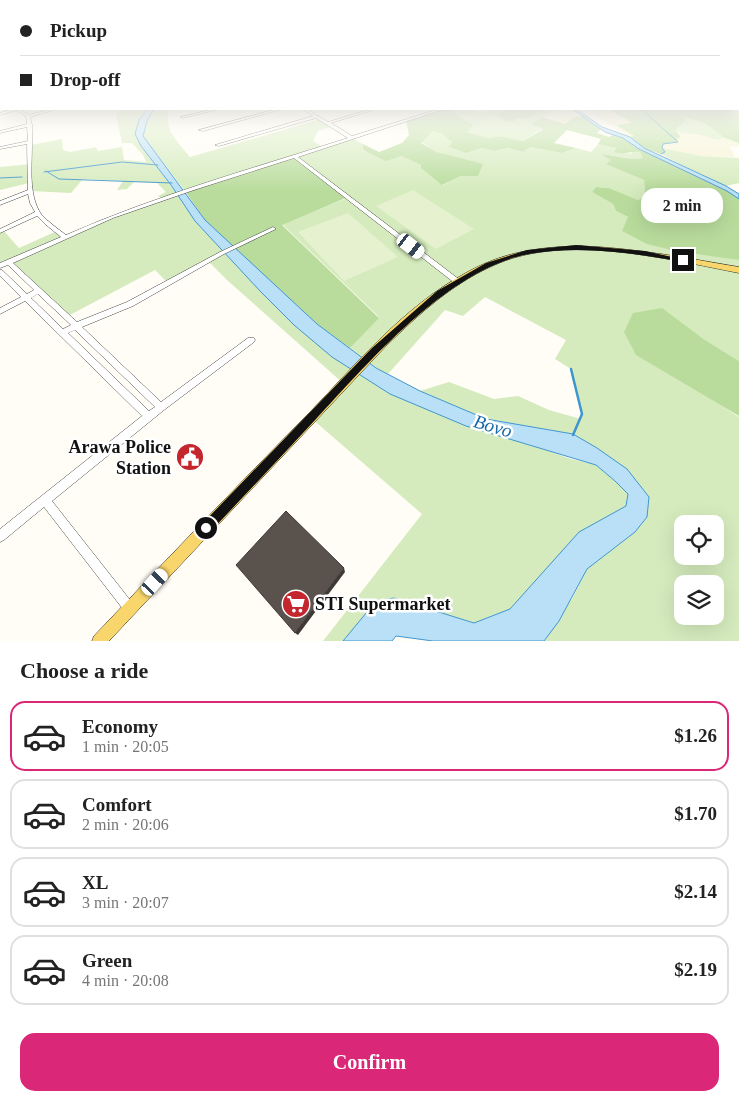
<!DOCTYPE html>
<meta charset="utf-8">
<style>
:root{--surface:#fff;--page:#f2f2f2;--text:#222;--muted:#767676;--line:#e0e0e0;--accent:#db2777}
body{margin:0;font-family:"Times New Roman",serif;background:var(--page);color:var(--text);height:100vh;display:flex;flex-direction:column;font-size:19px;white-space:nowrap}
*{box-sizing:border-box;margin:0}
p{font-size:16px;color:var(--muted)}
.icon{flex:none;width:28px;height:28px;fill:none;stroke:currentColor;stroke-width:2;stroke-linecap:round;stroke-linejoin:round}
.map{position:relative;height:641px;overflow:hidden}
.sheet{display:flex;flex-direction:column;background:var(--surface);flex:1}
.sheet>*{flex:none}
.banner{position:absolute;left:0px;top:0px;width:740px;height:110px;box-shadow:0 5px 20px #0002;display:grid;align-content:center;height:110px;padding:0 20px;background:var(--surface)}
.tools{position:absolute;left:674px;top:515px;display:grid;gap:10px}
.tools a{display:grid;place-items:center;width:50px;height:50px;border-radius:10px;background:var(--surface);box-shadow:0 5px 20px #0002;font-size:25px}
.end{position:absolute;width:22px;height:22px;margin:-11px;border:6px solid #111;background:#fff;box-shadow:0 0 0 2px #fff}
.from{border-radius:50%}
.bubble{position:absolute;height:35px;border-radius:15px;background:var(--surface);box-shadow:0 5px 20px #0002;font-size:16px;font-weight:700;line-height:35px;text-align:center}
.car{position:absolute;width:15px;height:30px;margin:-15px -8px;border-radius:6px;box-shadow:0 0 4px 1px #0007;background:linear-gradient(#fff 24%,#345 0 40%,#fff 0 76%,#345 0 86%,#fff 0)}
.banner b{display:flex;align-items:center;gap:18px;height:48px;font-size:19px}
.banner b+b{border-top:1px solid var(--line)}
.banner i{width:12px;height:12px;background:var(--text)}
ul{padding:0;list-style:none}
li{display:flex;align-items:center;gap:15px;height:70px;margin:0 10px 8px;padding:0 10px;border:2px solid var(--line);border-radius:15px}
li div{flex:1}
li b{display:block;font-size:19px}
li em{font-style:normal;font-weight:700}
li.on{border-color:var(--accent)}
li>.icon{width:45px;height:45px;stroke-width:1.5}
h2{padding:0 20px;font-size:22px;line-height:60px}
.cta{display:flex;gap:10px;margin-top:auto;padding:10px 20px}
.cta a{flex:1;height:58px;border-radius:15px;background:var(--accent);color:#fff;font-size:20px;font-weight:700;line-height:58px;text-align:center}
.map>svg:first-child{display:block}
</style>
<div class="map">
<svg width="739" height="641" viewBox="0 0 739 641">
<rect width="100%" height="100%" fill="#fffdf5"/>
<path fill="#f6f3d4" d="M556 109H563L575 116 565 124 542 117Z
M586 109H608L632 123 617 125 635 136 630 137 624 134Z
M676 132 700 135 716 140 725 138 739 143V147L729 146 735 157 702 156 662 148 663 144 673 142 681 137Z"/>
<path fill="#d5ebbd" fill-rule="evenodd" d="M122 109H147L135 134 195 221 260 291 294 325 332 357 390 394 571 459 596 465 615 481 628 494 626 506 540 578 510 609 474 623 394 598 376 601 343 641H323L422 514 311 418 344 384 227 280 208 261 168 283 155 270 66 317 9 262 0 266V231L3 230 19 248 57 231 65 237 162 199 158 196 166 192 157 183 134 182 127 189 117 190 123 181 83 179 71 193 31 191 29 183 0 190V167L30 164 31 145 62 139 63 150 70 152 96 147 98 151 122 147 124 160 146 162 143 155 132 143H122L116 114Z
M154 109H170C162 128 178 142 190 157L321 119 333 126 318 131 313 141 323 147 352 138 363 144V151L401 156 421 165 443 185 461 176H478L448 156 437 152 421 142 433 131 442 134 452 142 449 147 466 153 482 148 494 151 508 148 523 152 530 147 562 153 576 148 591 152 598 144 617 148 630 154 635 151 640 152 643 158 633 159 611 155 612 160 607 164 644 180 645 196 638 200 609 188 596 187 592 192 613 204 616 211 628 217 730 258 739 260V361L702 338 696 389 739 417V641H544L573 597 587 569 635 532 647 517 649 497 573 434 486 419 420 391 449 382 494 399 518 396 549 410 581 419C583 401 571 387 571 369L555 359 566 340 485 297 463 316 445 310 388 374 376 368 350 348 379 317 282 224 347 198 185 191 143 136 147 121ZM682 524H715V556H682ZM682 584H715V616H682Z
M451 109H468L479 113 496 109H507L499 115 528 119 542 109H556L532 123 543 128 523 141 499 136 488 138 466 132 472 125 455 114Z
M687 118 704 123 725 138 717 140 700 135 676 132Z
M662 148 702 156 739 158V183L726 186 695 173 661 154 664 152Z"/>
<path fill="#b9dc9c" d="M739 102V143L725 138 704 123 687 118 676 131 681 137 677 139 678 142 663 144 662 148 665 152 661 154 644 148 630 137 634 136 616 125 632 123 608 109H739Z
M442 109H451L455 114 473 125 467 132 488 138 499 136 523 141 542 130 543 128 533 126 532 123 542 117 565 124 575 116 583 117 601 129 597 133 609 137 612 135 623 138 639 149 727 191 739 199V260L675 251 647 244 622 231 628 217 616 211 613 204 592 192 596 187 609 188 638 200 645 196 644 180 606 164 611 160 602 155C616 154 629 161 643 158L640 152C631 151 625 155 614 152L617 148 598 144 601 139 567 130 554 143 576 148 562 153 530 147 523 152 508 148 494 151 482 148 466 153 449 147 452 142 442 134 433 131 421 143 437 152 483 164 478 176H461L442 185 421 168V165L401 156 386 161 363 150V144L379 152 402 143 409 135 406 121Z
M507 109H542L528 119 518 118 512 122 505 121 498 115Z
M294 156 348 197 282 225 379 318 350 348 317 324 239 253 205 220 185 191Z
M662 308 702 338 739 361V416L636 355 624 332 633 313Z"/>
<path fill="#e6f2cf" d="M413 190 474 229 436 249 376 206Z
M348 213 398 257 344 281 298 232Z"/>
<path fill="#b9e0f7" stroke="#3f96cf" d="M147 109H154L147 121 143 136 205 220 317 324 376 368 420 391 486 419 573 434 597 448 627 469 649 497 647 517 635 532 587 569 559 621 544 641H433L396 636 392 641H343L376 601 394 598 474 623 510 609 579 532 626 506 628 494 615 481 596 465 466 426 390 394 332 357 294 325 260 291 195 221 171 185 141 146 135 134 139 120Z
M572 109H576L602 127 630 137 644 148 726 186 739 194V199L727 191 639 149 623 138 605 132Z"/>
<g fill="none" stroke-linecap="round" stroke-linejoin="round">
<path stroke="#3f96cf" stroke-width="1" d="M641 109 678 142 663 144 662 148 665 152 661 154
M46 171 59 179 172 183
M44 172 122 162 158 165
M0 178 22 177"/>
<path stroke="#3f96cf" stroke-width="2.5" d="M571 369 582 414 573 435"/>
<defs>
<path id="minor" d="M14 109H20L29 115 51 109H57L30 117 32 125V141L33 142 32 143C32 166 28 194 41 214 48 222 57 228 66 235 157 195 254 168 348 138L316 118 219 146 215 145 313 116 303 109H307L328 122 371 109H376L331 123 352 136 439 109H444L298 157 460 280 461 282 460 284H456L294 158 194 190 113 218 13 263 77 322 127 302 220 252 271 228 273 227 276 229 224 254 133 306 82 327 161 402 248 338H254L255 340 254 342 164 410 52 501 134 605 136 609 134 613 130 615 126 613 44 507 4 540 0 542V529L142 416 25 301 0 314V308L21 297 0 276V270H2L27 294 34 290 8 265 0 268V263L61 237 45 224 37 216 0 233V229L35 212 30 203 28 194 0 205V201L28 190 27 144 0 149V147L28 141 27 127 0 133V131L27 124 26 116 17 110 0 115V113ZM38 294 71 325 63 329 31 298ZM75 330 155 407 149 411 68 333Z
M214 109H220L183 118 181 117Z
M277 109H283L203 131 199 130Z"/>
<path id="major" d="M581 246C634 248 686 258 739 267V273C667 259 569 234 499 263 455 281 420 313 386 346L109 641H92L94 636C165 561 237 486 310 412 357 363 404 307 464 274 502 252 538 247 581 246Z"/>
</defs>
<use href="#minor" stroke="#444" stroke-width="1"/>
<use href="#major" stroke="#222" stroke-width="1"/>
<use href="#minor" fill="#fff" fill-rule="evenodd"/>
<use href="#major" fill="#f9d66b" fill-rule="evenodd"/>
</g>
<path fill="#3f3936" d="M344 568 345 572 298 635 295 633Z"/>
<path fill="#5a524d" stroke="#3f3936" d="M286 511 344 568 295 633 236 565Z"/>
<linearGradient id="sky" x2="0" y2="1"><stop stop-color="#95c6ee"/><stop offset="0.53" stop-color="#fffefa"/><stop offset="1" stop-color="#fffefa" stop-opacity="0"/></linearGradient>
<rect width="739" height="192" fill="url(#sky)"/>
<path fill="#111" d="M576 245 645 251 686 260 683 262C633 253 579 245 529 254 448 269 370 361 316 419 281 457 246 494 210 532L206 534 202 532 200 528 202 524 372 348 437 291 486 263 527 250Z"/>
<defs>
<symbol id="civic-disc" viewBox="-11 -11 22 22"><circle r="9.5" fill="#c4262e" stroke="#fff"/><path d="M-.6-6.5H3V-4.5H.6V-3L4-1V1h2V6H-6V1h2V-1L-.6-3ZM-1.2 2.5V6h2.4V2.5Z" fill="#fff"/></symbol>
<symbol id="supermarket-disc" viewBox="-11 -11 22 22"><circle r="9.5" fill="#c4262e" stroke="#fff"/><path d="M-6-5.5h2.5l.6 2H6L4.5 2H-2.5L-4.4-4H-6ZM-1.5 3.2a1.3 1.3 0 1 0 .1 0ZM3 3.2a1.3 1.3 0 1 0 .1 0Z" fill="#fff"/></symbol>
</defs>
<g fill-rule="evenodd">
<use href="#civic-disc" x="174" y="441" width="32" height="32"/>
<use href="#supermarket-disc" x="280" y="588" width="32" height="32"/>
</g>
<g text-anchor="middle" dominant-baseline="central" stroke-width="5" stroke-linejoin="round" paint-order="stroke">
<g font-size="18" font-weight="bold" fill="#111" stroke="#fff" text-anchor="end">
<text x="171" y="447">Arawa Police<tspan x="171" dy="21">Station</tspan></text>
<text x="315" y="604" text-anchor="start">STI Supermarket</text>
</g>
<g font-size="19" font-style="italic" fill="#1768a6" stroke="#fff">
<text transform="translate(493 426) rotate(16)">Bovo</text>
</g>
</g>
</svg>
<div class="tools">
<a><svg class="icon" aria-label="locate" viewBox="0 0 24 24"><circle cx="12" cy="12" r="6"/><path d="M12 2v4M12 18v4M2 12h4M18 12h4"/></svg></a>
<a><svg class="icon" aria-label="layers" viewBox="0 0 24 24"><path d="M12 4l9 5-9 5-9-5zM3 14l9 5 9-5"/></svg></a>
</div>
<i class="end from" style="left:206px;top:528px"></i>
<i class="end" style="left:683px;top:260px"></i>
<div class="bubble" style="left:641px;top:188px;width:82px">2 min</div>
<i class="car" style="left:411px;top:246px;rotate:128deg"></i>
<i class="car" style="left:155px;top:582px;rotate:43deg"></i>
<div class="banner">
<b><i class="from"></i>Pickup</b>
<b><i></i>Drop-off</b>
</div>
</div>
<section class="sheet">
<h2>Choose a ride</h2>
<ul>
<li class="on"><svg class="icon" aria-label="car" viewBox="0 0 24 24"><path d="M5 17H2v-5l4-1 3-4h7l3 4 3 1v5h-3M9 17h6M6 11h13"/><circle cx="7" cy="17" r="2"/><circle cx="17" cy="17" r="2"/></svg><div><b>Economy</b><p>1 min · 20:05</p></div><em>$1.26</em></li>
<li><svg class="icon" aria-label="car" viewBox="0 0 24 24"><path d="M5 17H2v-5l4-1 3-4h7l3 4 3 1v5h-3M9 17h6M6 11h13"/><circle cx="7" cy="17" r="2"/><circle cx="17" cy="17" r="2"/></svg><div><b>Comfort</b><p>2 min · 20:06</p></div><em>$1.70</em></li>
<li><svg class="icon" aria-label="car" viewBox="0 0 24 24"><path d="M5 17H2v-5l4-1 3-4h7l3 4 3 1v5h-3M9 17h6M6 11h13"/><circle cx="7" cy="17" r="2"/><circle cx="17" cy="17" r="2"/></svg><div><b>XL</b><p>3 min · 20:07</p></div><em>$2.14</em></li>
<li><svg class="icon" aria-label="car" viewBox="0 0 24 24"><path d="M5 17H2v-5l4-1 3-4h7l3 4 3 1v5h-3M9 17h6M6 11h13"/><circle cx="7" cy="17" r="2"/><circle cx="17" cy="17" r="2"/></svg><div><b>Green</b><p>4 min · 20:08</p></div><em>$2.19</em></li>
</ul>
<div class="cta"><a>Confirm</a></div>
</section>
